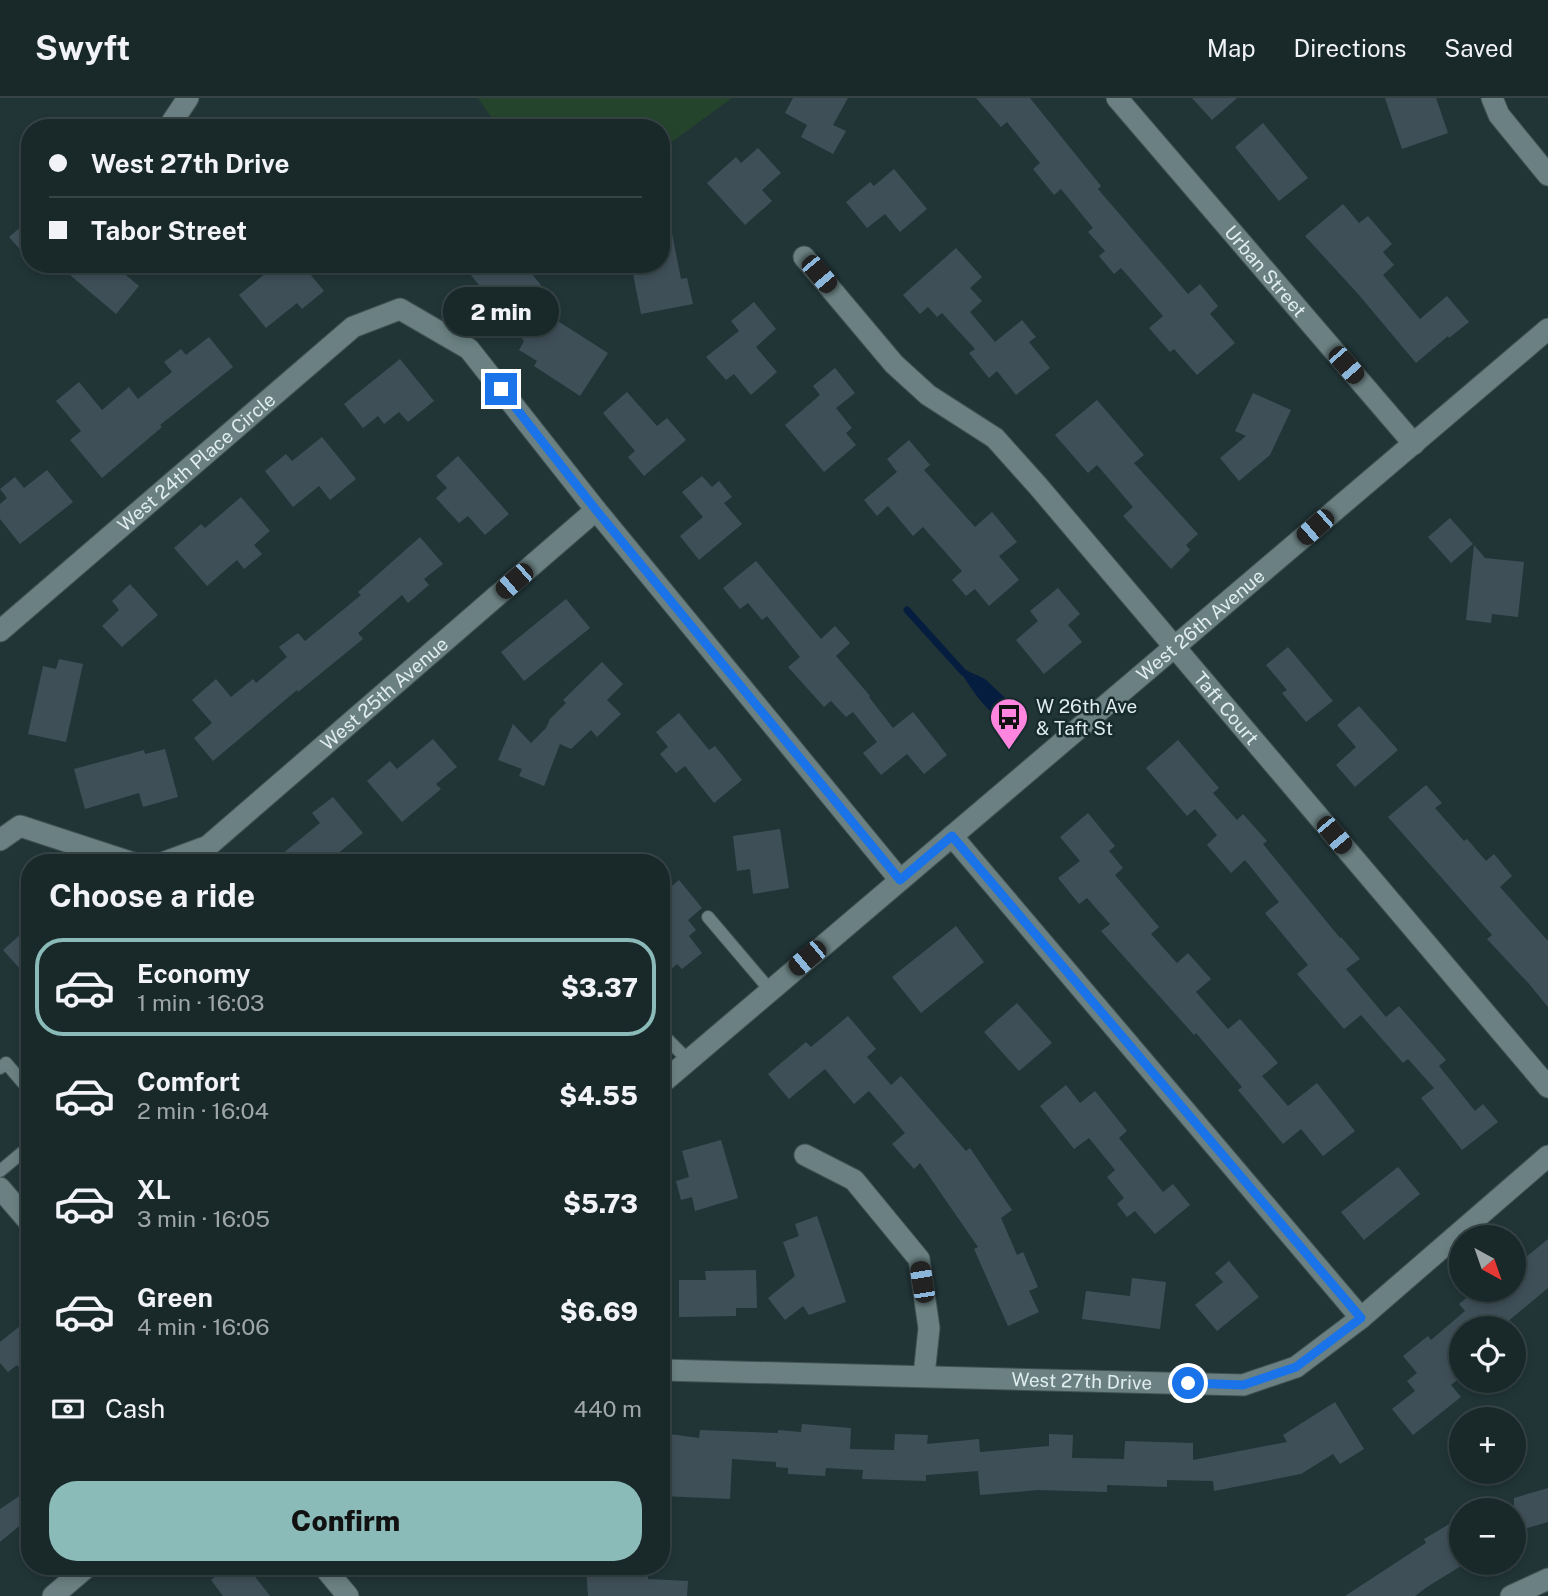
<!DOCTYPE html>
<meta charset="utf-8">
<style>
:root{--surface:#192829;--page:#223031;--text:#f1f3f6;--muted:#9fa6a8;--line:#374446;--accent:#8bbbb9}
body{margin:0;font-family:"Public Sans",sans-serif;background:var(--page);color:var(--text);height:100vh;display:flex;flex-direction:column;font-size:26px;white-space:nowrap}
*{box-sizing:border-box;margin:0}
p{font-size:23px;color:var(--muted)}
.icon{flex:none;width:38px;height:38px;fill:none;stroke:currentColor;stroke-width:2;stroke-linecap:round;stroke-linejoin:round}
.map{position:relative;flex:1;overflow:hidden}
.side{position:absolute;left:21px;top:756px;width:649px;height:721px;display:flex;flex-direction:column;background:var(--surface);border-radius:28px;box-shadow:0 4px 10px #0003,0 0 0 2px var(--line)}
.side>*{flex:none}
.guide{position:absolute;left:21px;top:21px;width:649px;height:154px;border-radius:28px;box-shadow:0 4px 10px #0003,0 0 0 2px var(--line);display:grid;align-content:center;height:154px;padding:0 28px;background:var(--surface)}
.needle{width:46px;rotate:140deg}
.tools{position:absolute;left:1449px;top:1127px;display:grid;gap:14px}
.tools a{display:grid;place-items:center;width:77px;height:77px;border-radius:50%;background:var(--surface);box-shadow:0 4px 10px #0003,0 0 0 2px var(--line);font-size:35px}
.end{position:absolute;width:32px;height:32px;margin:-16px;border:9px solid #1a73e8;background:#fff;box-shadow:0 0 0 4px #fff}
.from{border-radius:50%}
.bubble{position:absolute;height:49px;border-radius:24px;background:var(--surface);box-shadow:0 4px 10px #0003,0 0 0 2px var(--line);font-size:23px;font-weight:800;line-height:49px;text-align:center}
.car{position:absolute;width:21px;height:42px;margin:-21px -10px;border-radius:9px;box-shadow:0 0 5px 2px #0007;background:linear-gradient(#222 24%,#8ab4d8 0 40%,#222 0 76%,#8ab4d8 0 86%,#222 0)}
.guide b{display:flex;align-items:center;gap:24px;height:66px;font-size:26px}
.guide b+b{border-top:2px solid var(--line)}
.guide i{width:18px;height:18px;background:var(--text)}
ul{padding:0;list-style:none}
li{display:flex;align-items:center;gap:21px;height:98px;margin:0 14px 10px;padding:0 14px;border:4px solid transparent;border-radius:28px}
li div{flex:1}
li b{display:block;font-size:26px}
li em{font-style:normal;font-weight:800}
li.active{border-color:var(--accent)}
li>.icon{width:63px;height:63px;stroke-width:1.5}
h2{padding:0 28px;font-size:32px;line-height:84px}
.pay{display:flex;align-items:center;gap:18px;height:77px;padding:0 28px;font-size:26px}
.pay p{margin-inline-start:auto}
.action{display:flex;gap:14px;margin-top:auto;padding:14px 28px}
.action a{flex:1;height:80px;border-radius:28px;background:var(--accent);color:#111;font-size:28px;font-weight:800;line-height:80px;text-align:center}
header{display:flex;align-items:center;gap:42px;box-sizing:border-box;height:98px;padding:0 35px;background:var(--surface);border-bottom:2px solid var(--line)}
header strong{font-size:33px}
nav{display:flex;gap:38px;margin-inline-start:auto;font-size:24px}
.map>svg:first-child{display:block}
</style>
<header>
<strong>Swyft</strong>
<nav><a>Map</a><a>Directions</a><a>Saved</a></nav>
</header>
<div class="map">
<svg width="1548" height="1498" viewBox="0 0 1548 1498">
<rect width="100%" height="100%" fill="#213537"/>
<path fill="#25442c" d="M478 0H732L662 51V30H507L494 23Z"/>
<path fill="#051d3f" d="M957 568 985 581 1018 612 1017 617C1014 618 1010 621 1006 621 990 623 965 581 957 568Z"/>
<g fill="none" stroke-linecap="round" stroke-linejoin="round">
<path stroke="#051d3f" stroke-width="7" d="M907 512 963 574"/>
</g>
<path fill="#3f4f58" d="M793 0H848L833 27 846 33 833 56 801 39 807 27 785 15Z
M976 0H1030L1101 88 1098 91 1188 196 1200 186 1218 208 1210 216 1235 245 1197 277 1174 251 1170 254 1149 230 1163 218 1121 170 1114 176 1099 158 1105 153 1088 134 1093 130 1061 91 1054 97 1033 71 1040 65 1007 24 1001 29Z
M1192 0H1237L1212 22Z
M1385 0H1436L1448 35 1402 51Z
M1263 25 1308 80 1279 103 1235 49Z
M758 50 781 75 762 92 772 103 745 127 707 85 736 59 741 65Z
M894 71 927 111 900 134 885 116 867 130 846 104 870 84 874 88Z
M1343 106 1359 125 1368 118 1392 146 1383 154 1394 167 1383 177 1420 221 1447 198 1469 224 1449 240 1448 238 1416 265 1359 197 1305 138Z
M30 121V163L9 139Z
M662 125H670L681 181 687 180 693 206 641 216 631 166H662Z
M956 150 982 179 970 190 982 203 970 214 995 244 1022 222 1036 239 1029 244 1050 270 1016 297 997 273 989 280 969 255 975 251 942 215 937 219 928 209 920 216 903 197Z
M57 166H113L139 188 116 216Z
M277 166H302L324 193 302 211 297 205 266 230 239 197Z
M462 166H524L544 191 528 204 608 255 580 298 534 268 537 263 519 252 524 243Z
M754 204 776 231 756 249 777 274 751 297 734 276 726 282 706 259 739 233 731 223Z
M209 239 233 269 160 327 162 329 102 380 70 342 81 333 56 303 79 284 102 312 129 289 138 301 172 274 164 264 181 251 186 257Z
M400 261 434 303 408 324 399 314 384 326 378 318 363 330 344 306Z
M835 270 855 295 836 310 852 330 846 335 856 347 824 374 785 327 820 297 813 288Z
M627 294 657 328 667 320 686 342 644 378 628 359 635 353 603 315Z
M1253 295 1291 312 1270 357 1239 383 1220 360 1246 338 1235 333Z
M1097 302 1144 357 1134 365 1198 436 1186 447 1190 452 1171 471 1123 418 1133 409 1097 367 1088 375 1055 337Z
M322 339 356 381 330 402 319 388 293 409 265 373 286 356 292 363Z
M909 342 930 367 924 372 975 429 992 414 1017 444 999 458 1019 482 989 508 975 491 966 498 952 482 962 473 923 429 913 438 888 408 877 418 864 402 897 374 887 361Z
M458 358 509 416 485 437 468 418 459 425 436 400 447 390 436 378Z
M47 372 73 404 20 446 0 421V406L7 400 0 391 15 379 24 390Z
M702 378 712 389 719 383 732 399 724 405 742 426 699 462 680 438 703 419 682 394Z
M241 399 270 433 254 447 262 456 244 471 237 462 207 488 174 450 201 426 205 430Z
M1450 420 1473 446 1451 465 1428 439Z
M420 439 443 466 424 481 429 487 408 505 402 497 358 535 363 541 298 594 297 592 213 663 194 640 212 625 192 602 216 581 231 599 253 581 256 585 287 559 279 549 298 535 305 543 361 497 358 494Z
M1474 447 1485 460 1524 464 1518 519 1492 516 1491 525 1466 522Z
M756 463 821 541 835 528 850 545 836 558 870 598 869 599 893 630 913 614 947 657 924 676 907 656 881 677 863 655 877 644 853 614 846 619 831 603 824 609 788 569 800 559 767 518 762 522 748 505 740 511 723 490Z
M130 486 158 517 122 549 102 528 119 512 112 503Z
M1058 490 1080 516 1068 527 1082 544 1044 576 1016 542 1038 523 1030 513Z
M566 501 590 530 524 583 501 554Z
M1288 549 1333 603 1306 624 1282 595 1287 592 1266 567Z
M59 561 83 566 66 644 28 636 43 568 56 571Z
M602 564 623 586 607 602 621 616 597 639 591 632 571 651 560 646 544 688 519 678 522 671 498 662 513 626 531 645 546 630 550 621 566 605 563 602Z
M1359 608 1398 652 1355 689 1336 667 1356 649 1337 627Z
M679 615 709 652 715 648 742 682 714 705 685 668 676 675 660 656 668 649 656 634Z
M433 641 457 669 436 686 441 691 402 724 367 683 390 663 397 671Z
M1178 642 1219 690 1213 695 1237 722 1243 716 1267 743 1263 746 1340 840 1341 839 1360 861 1346 871 1386 919 1399 908 1446 962 1439 968 1475 1013 1483 1006 1498 1024 1462 1052 1421 1000 1434 990 1408 961 1403 965 1361 917 1344 931 1297 876 1308 867 1265 815 1279 804 1245 762 1231 775 1207 747 1217 737 1195 711 1187 718 1146 670Z
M165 651 178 699 143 709 139 695 85 711 74 671 144 652 145 656Z
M1426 687 1442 705 1435 710 1464 743 1467 741 1486 763 1494 756 1512 778 1500 789 1548 843V909L1530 887 1487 841 1492 837 1388 719Z
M333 699 363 735 326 765H271L320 725 312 715Z
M1088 715 1115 748 1109 753 1123 770 1115 777 1159 829 1151 836 1177 865 1188 855 1211 881 1196 894 1228 931 1240 921 1278 965 1262 978 1288 1008 1317 985 1355 1033 1323 1058 1301 1031 1283 1046 1238 992 1242 989 1196 935 1194 937 1101 833 1110 826 1087 800 1079 806 1058 780 1080 763 1060 739Z
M780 731 789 790 753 796 750 771 737 773 733 738Z
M679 782 702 810 688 822 696 832 689 838 702 855 682 871 677 866 662 879V796Z
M30 828V882L3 852Z
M956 828 984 864 921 915 892 879Z
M1017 905 1052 945 1019 973 984 934Z
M848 918 876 951 867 959 891 987 901 978 966 1053 970 1050 1012 1112 1001 1120 1017 1157 1023 1154 1038 1189 1029 1193 1039 1214 1008 1228 974 1151 978 1149 920 1065 914 1071 892 1046 905 1035 869 993 854 1006 825 971 789 1001 768 976 806 944 811 949Z
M1066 987 1080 1005 1095 993 1127 1033 1119 1040 1163 1094 1173 1086 1190 1107 1155 1136 1135 1113 1127 1119 1117 1106 1124 1100 1107 1079 1115 1072 1089 1040 1074 1051 1040 1008Z
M721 1042 738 1100 695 1113 692 1099 681 1102 676 1083 689 1079 682 1053Z
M1398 1069 1420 1096 1364 1142 1341 1114Z
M817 1118 846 1204 809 1217 803 1208 785 1222 768 1200 795 1178 783 1144 799 1138 795 1126Z
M1548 1141V1190L1500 1230H1461V1279L1451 1287 1461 1299 1413 1337 1392 1311 1415 1293 1407 1283 1417 1275 1403 1258 1428 1238 1431 1242 1465 1213 1459 1206 1476 1192H1514V1169Z
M1229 1163 1259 1199 1217 1233 1195 1207 1223 1184 1215 1175Z
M756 1172 757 1210H736V1218L679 1219V1182H706L705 1173Z
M1132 1180 1166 1184 1160 1231 1082 1221 1086 1193 1130 1198Z
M30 1220V1282L17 1267 8 1274 0 1265V1244Z
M1335 1304 1364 1351 1340 1366 1333 1356 1301 1376 1214 1393 1213 1383 1167 1382V1389L1107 1387V1394L1038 1392 980 1397 978 1373 926 1377V1383L862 1381 863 1372 826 1370 825 1378 788 1376V1370L776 1369V1364L732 1361 730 1401 662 1398V1335L699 1340 700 1332 778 1335V1332L801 1334 802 1326 851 1330 850 1351 894 1352 895 1336 928 1337 927 1346 979 1341 980 1354 1049 1348V1336L1073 1337 1072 1360 1124 1361 1125 1343 1193 1345V1362L1287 1344 1283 1337Z
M1548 1390V1424L1514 1434V1400Z
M30 1391V1419L0 1444V1411Z
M1461 1419V1468L1427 1489 1415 1498H1345L1426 1445 1424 1441Z
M228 1468H247L270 1498H223L211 1482Z
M586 1468H648V1481L688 1483 687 1498H588Z"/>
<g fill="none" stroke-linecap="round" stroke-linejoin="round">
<defs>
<path id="service" d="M708 819 770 892
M662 939 666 940 688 962
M0 970 6 965 30 993
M0 1073 30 1048"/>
<g id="minor">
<path id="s1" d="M1117 0 1414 346"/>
<path d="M1492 0 1499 17 1548 77"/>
<path d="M168 30 188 0"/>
<path id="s2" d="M804 159 894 266 928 297 995 340 1038 388 1548 989"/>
<path id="s3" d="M0 533 353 229 400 211 469 251 596 412 900 782"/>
<path d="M952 738 1361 1220"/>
<path d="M0 742 20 728 133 765"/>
<path id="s4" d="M162 765 208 748 596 412"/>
<path d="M805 1057 854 1082 919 1161 929 1230 924 1277"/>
<path id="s5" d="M662 1272 1243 1287 1296 1269 1361 1220 1548 1058"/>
<path d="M1511 1498 1548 1481"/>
</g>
<g id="tertiary">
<path id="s6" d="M662 985 1548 231"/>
<path d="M0 1090 30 1125"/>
<path d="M323 1468 348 1498"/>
<path d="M53 1498 88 1468"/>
</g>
</defs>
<use href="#service" stroke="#415254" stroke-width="14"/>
<use href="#minor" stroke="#415254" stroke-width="23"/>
<use href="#tertiary" stroke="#415254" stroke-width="23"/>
<use href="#service" stroke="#6a8082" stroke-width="12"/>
<use href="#minor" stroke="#6a8082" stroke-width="21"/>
<use href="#tertiary" stroke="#6a8082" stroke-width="21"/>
</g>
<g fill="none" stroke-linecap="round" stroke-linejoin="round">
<path stroke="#1a73e8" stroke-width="9" d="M501 291 596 412 900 782 952 738 1361 1220 1296 1269 1243 1287 1188 1285"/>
</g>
<defs>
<symbol id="bus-pin" viewBox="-11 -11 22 30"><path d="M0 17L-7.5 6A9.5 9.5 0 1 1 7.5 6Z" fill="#ff85de" stroke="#172b2d"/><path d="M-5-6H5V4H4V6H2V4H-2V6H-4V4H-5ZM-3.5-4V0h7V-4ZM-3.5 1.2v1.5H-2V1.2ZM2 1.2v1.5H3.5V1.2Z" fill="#111"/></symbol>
</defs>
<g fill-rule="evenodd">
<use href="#bus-pin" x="987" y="597" width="44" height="60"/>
</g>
<g text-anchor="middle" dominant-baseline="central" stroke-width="5" stroke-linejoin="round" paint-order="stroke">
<g font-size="19" fill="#e0eced" stroke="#172b2d">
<text stroke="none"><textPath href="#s1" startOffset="228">Urban Street</textPath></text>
<text stroke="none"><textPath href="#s3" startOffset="259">West 24th Place Circle</textPath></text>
<text stroke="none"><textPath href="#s6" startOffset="707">West 26th Avenue</textPath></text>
<text stroke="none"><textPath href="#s4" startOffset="282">West 25th Avenue</textPath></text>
<text stroke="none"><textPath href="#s2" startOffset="621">Taft Court</textPath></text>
<text stroke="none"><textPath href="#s5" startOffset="420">West 27th Drive</textPath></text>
</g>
<g font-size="19" fill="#e0eced" stroke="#172b2d" text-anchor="start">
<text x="1036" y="608">W 26th Ave<tspan x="1036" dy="22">&amp; Taft St</tspan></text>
</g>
</g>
</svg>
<div class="tools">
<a><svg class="needle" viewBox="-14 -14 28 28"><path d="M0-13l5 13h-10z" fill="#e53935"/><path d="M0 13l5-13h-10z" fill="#9fa6a8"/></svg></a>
<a><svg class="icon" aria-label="locate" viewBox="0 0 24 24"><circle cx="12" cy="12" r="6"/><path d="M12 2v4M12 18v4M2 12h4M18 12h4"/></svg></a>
<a>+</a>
<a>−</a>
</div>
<i class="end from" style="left:1188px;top:1285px"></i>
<i class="end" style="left:501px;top:291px"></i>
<div class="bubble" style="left:443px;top:189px;width:116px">2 min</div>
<i class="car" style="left:819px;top:176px;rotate:140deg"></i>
<i class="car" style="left:1346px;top:267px;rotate:139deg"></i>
<i class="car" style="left:1315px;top:429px;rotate:229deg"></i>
<i class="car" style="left:514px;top:483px;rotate:229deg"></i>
<i class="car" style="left:1334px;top:737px;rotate:140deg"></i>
<i class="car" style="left:807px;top:860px;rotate:230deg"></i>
<i class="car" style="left:922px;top:1184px;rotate:351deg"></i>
<div class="guide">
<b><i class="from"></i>West 27th Drive</b>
<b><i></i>Tabor Street</b>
</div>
<section class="side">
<h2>Choose a ride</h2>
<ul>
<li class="active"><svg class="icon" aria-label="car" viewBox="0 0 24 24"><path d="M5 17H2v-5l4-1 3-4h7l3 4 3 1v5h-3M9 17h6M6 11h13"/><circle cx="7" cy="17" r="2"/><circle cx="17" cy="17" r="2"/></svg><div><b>Economy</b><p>1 min · 16:03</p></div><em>$3.37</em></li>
<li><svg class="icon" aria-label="car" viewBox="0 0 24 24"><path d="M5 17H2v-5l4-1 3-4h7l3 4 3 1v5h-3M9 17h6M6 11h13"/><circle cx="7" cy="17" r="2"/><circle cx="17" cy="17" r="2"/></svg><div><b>Comfort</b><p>2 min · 16:04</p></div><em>$4.55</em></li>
<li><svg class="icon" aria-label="car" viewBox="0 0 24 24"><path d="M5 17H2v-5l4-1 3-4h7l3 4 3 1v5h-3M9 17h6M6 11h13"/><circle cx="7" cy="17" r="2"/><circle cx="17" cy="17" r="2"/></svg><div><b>XL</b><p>3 min · 16:05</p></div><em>$5.73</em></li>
<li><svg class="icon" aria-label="car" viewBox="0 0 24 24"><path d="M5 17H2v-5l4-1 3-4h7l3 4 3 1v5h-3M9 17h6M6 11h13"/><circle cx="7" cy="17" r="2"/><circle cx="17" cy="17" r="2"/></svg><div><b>Green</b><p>4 min · 16:06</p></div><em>$6.69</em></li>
</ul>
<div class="pay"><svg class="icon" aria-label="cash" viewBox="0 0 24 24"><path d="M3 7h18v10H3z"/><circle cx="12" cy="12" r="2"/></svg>Cash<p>440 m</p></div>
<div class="action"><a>Confirm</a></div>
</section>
</div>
